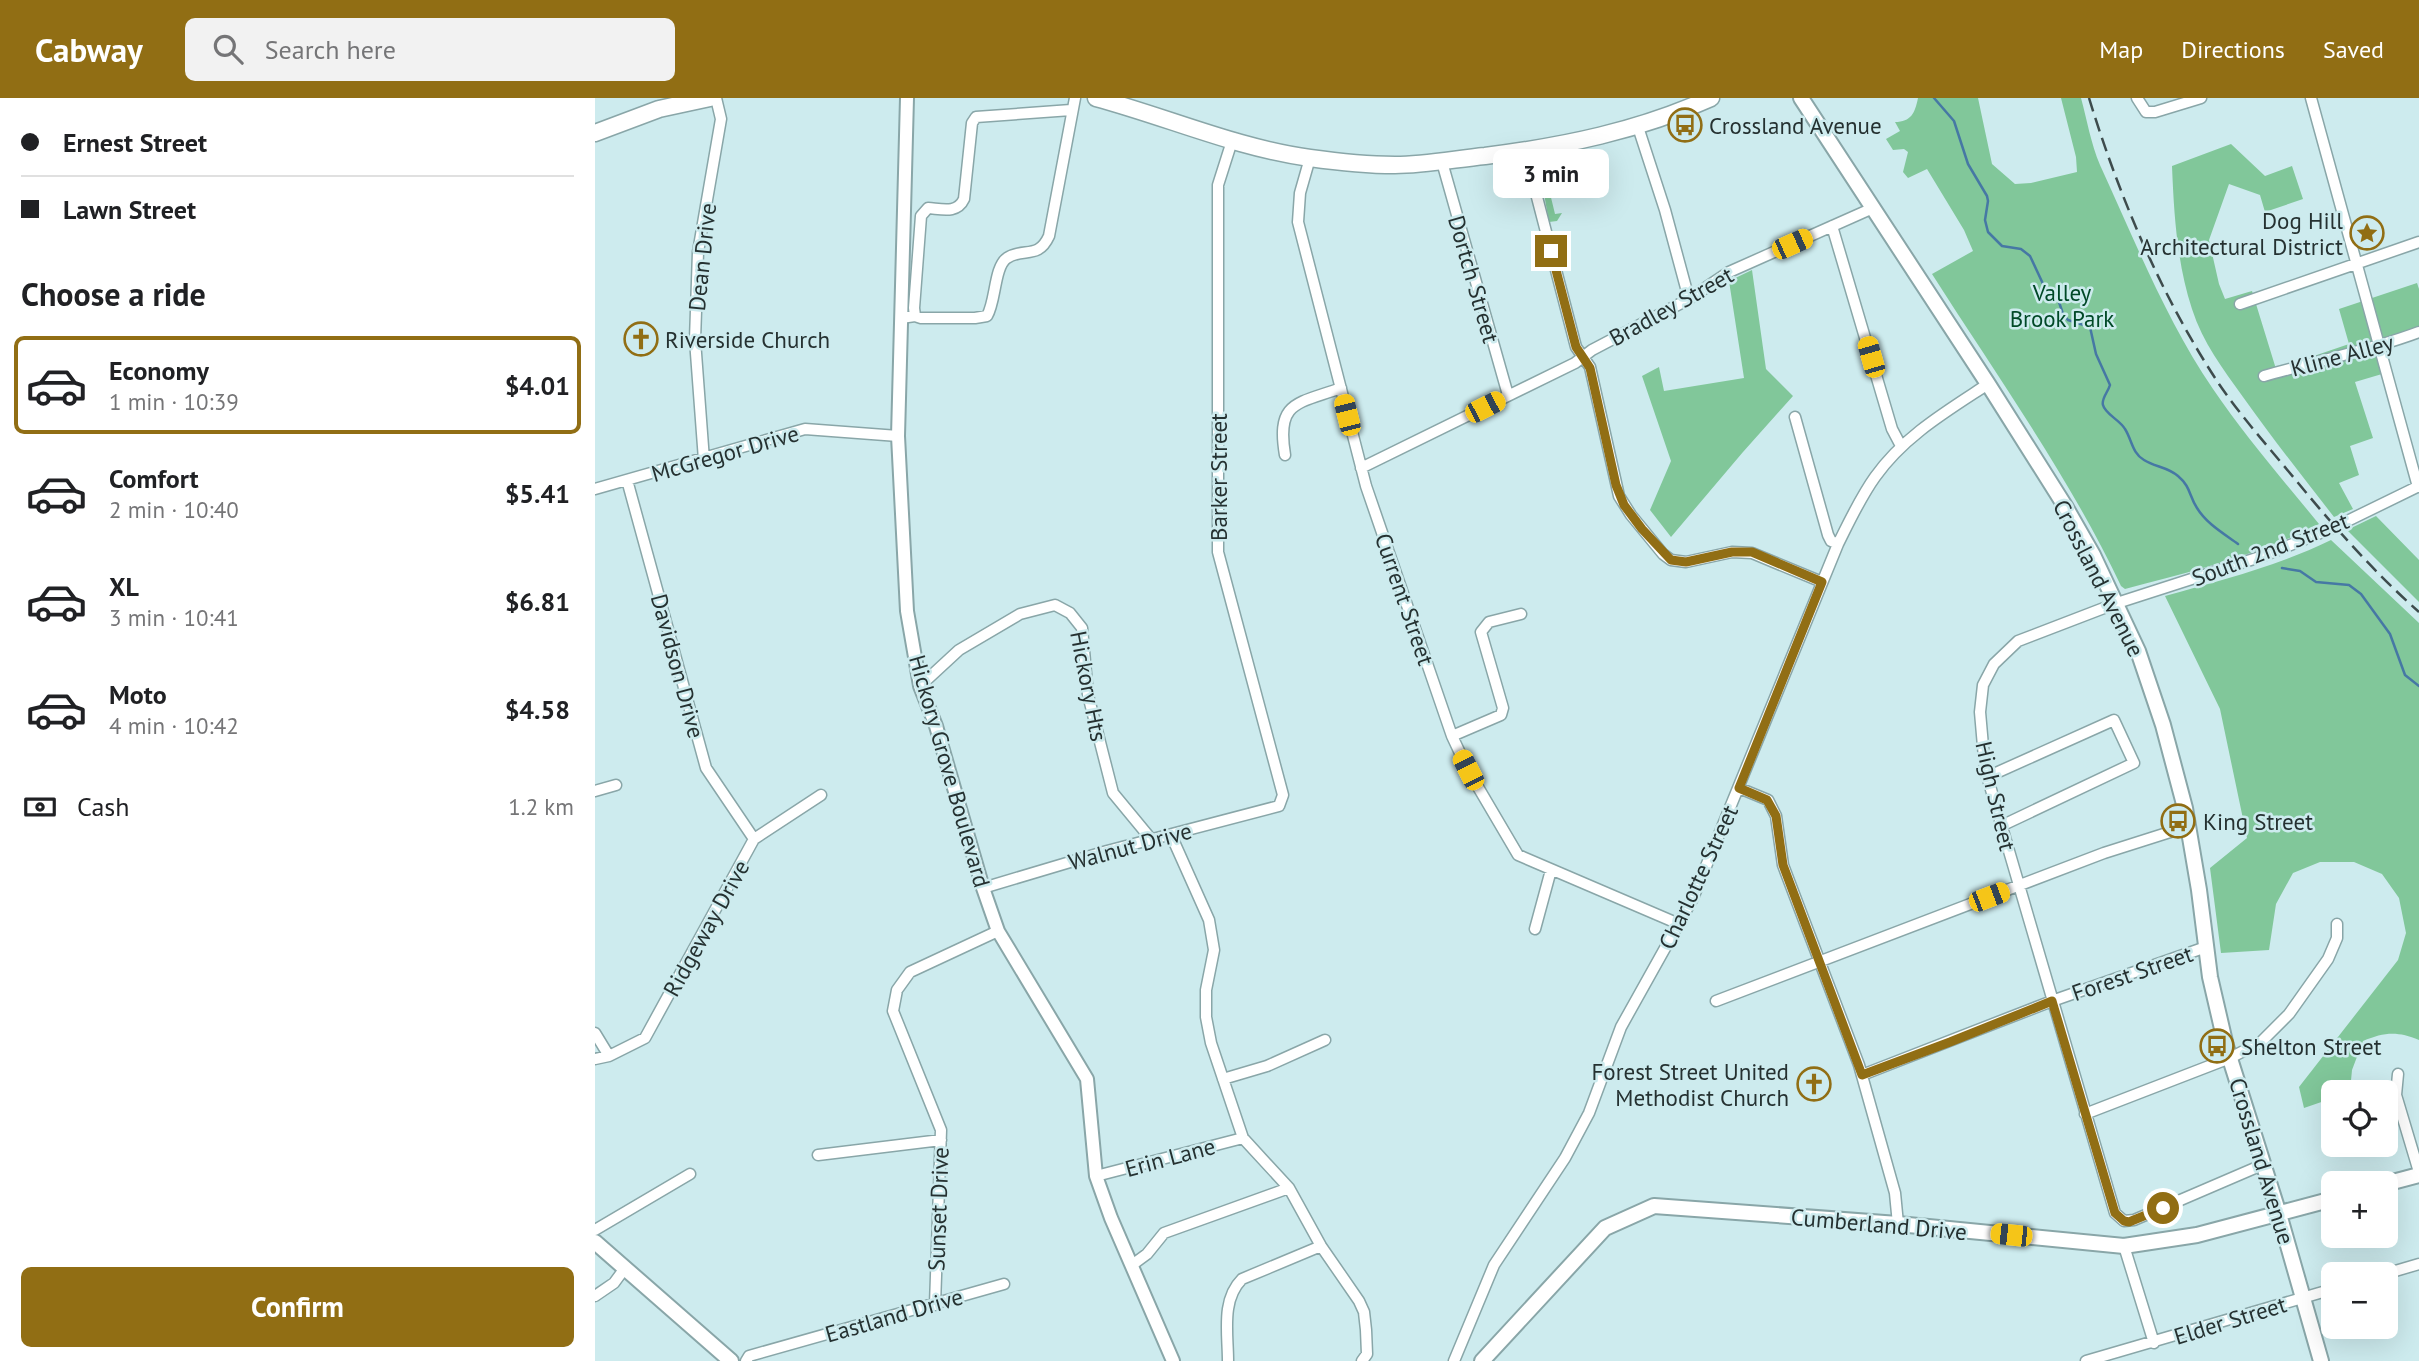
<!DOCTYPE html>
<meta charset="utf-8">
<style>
:root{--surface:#fff;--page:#f2f2f2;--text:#202124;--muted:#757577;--line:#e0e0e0;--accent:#916e14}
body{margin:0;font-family:"PT Sans",sans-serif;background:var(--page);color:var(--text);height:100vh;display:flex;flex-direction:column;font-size:26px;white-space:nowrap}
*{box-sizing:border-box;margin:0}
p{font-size:23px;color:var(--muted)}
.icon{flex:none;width:38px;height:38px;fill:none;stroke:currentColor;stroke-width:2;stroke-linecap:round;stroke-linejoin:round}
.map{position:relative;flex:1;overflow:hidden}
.sheet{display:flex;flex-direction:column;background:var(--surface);width:595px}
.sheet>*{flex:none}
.top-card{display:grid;align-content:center;height:154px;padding:0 21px;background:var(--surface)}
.fabs{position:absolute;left:1726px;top:982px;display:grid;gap:14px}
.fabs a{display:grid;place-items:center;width:77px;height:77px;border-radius:10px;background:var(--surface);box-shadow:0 7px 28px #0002;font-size:35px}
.end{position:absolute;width:32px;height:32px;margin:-16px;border:9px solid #916e14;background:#fff;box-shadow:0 0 0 4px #fff}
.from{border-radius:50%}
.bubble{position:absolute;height:49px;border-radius:10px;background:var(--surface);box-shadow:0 7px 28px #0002;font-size:23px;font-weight:700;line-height:49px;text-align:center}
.car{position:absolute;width:21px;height:42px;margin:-21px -10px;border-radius:9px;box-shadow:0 0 5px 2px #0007;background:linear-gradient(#f5c518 24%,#345 0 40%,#f5c518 0 76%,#345 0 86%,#f5c518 0)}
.top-card b{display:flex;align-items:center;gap:24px;height:66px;font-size:26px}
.top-card b+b{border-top:2px solid var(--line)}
.top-card i{width:18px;height:18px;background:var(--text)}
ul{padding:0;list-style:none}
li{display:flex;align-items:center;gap:21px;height:98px;margin:0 14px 10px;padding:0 7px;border:4px solid transparent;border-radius:10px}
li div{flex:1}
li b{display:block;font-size:26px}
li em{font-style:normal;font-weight:700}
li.selected{border-color:var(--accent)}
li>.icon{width:63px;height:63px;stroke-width:1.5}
h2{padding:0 21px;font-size:32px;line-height:84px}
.pay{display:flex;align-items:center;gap:18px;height:77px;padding:0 21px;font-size:26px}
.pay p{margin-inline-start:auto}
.action{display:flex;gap:14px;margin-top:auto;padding:14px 21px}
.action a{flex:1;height:80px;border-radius:10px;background:var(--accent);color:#fff;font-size:28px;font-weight:700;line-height:80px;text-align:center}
header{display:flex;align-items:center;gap:42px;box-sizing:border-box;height:98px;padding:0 35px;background:var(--accent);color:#fff}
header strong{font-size:33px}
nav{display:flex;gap:38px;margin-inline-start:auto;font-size:24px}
.search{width:490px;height:63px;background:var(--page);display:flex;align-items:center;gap:18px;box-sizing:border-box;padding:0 24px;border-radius:10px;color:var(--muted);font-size:26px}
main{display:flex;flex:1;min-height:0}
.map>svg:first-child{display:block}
</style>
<header>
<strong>Cabway</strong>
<div class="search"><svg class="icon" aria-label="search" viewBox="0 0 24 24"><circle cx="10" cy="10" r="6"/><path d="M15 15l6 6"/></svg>Search here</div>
<nav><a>Map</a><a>Directions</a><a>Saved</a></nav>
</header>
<main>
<section class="sheet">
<div class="top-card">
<b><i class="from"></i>Ernest Street</b>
<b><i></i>Lawn Street</b>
</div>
<h2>Choose a ride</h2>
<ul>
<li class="selected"><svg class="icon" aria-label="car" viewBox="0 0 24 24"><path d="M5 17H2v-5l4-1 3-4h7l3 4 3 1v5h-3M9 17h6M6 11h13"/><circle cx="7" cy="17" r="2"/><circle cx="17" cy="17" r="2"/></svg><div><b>Economy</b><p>1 min · 10:39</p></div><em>$4.01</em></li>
<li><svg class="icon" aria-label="car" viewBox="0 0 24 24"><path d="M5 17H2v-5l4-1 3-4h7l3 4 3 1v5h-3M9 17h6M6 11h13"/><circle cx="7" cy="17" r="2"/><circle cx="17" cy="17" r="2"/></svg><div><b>Comfort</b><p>2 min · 10:40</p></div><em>$5.41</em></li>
<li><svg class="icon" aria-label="car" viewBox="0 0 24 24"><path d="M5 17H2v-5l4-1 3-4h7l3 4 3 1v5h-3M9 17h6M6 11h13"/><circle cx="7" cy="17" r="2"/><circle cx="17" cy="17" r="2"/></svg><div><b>XL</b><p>3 min · 10:41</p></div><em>$6.81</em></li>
<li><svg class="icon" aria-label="car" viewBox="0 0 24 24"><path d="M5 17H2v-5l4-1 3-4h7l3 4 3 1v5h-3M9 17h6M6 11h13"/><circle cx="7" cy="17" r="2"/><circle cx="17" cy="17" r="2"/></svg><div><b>Moto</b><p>4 min · 10:42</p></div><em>$4.58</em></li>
</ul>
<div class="pay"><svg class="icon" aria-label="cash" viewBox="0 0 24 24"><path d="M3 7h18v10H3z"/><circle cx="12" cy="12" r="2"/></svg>Cash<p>1.2 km</p></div>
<div class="action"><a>Confirm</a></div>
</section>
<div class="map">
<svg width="1824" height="1263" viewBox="0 0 1824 1263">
<rect width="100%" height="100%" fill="#cdebee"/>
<path fill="#81c79a" d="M1323 0H1383L1397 66 1420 86 1436 85 1482 74 1481 59 1466 0H1486C1492 22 1496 46 1505 67 1540 143 1571 222 1618 291 1650 338 1688 382 1724 426 1667 456 1592 475 1530 491L1526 488C1475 380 1402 278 1337 176L1378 153 1369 132 1332 71 1313 80 1308 74 1313 54 1309 51 1298 52 1291 41 1305 33 1300 24C1316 24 1320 15 1323 0Z
M1636 46 1670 78 1697 68 1708 101 1670 114 1665 97 1634 86 1614 142 1624 186 1630 201 1657 193 1681 271 1754 246 1744 211 1822 185 1824 191V231L1780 246 1787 276 1760 284 1778 340 1755 348 1764 377 1744 385 1758 411 1739 419C1708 379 1677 340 1648 299 1628 271 1608 245 1597 211 1582 165 1579 117 1577 68Z
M958 64 962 81 952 83 960 116 967 115 962 123 954 124 945 73 949 67Z
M1157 172 1171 271 1198 298 1148 354 1076 439 1055 412 1076 363 1047 278 1064 269 1069 293 1149 280 1134 183Z
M1781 418 1824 462V504L1752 432Z
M1736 442 1824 525V942C1803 933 1789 934 1768 943L1757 972 1755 993 1738 994V1000L1709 1010 1704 989 1803 862 1811 835 1804 800 1787 776 1759 764H1725L1698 775 1681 806 1674 852 1626 855 1615 770 1652 740 1625 611 1570 498C1627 482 1683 468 1736 442Z"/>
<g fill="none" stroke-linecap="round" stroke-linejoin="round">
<path stroke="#4678a4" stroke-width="2.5" d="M1339 0 1359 23 1373 66 1392 98 1393 103 1390 122 1393 134 1407 148 1426 151 1435 158 1449 188 1464 204 1468 216 1473 222 1495 229 1501 256 1515 287C1513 294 1506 301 1508 307 1510 316 1525 322 1530 331 1537 342 1537 355 1549 362 1560 369 1573 369 1583 378 1596 389 1594 398 1602 410 1612 426 1628 435 1643 446
M1687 470 1705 473 1721 484 1754 487 1766 496 1795 536 1810 577 1824 588"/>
<defs>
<path id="minor" d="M1542 0 1551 14H1560L1606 0
M1716 0 1823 389
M1043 29 1070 112 1094 201
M930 53 981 249 995 269 1024 398 1036 417 1068 456 1076 462 1091 464 1137 454 1157 455 1227 484
M715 60 705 95 703 124 771 388 857 638 873 672 923 757 1084 826
M847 64 913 297
M1237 128 1297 331 1306 348
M1645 206 1824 144
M320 218 319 210 326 118 333 110C347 111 362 116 369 101L377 25 381 19 476 12
M306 220 320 218 326 220H380L392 218C401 203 399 169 412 160 429 149 443 162 454 138L480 0
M1669 278C1721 263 1774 253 1824 234
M1200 319 1233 437 1236 443 1243 446
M690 357C681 303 702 306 746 290
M109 362 100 242 103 154 126 21 121 0
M766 370 980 265 997 252 1094 201 1134 174 1278 110
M32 382 111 670 159 741
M0 391 210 331 303 338
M325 588 364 552 425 516 460 507 475 515 487 530 493 597 518 695 556 741
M857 638 906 617 908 610 886 534 894 524 926 516
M1392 679 1519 622 1539 665 1406 728
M1144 690 1173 702 1181 718 1188 767 1264 967 1300 1095 1303 1126
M0 693 21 687
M576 737 614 822 619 852 611 892V919L616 945 648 1040 694 1090 726 1148 764 1203 769 1214 771 1232 772 1256 767 1263
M388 790 512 753 684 708 688 697 623 454V87L637 43
M940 831 956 772
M1121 903 1509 755 1594 728
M0 935 14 958
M0 961 14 958 50 940 159 741 226 697
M1803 976 1801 997 1824 1074
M1267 977 1457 903 1611 849
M628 981 672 968 730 942
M1490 1016 1635 960 1666 944 1694 916 1733 861 1742 840V826
M223 1057 346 1042
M1667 1067 1539 1122 1529 1123 1520 1115 1390 671 1385 614 1388 587 1399 566 1423 543 1522 505 1668 458 1740 429 1824 388
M501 1078 648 1040
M0 1132 95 1076
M1529 1148 1559 1245
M537 1167 552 1156 569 1135 694 1090
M1790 1176 1824 1166
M0 1198 19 1185 30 1170
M340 1207 346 1032 298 913 302 892 315 874 403 833
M151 1263 154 1258 409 1186
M633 1263C633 1235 626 1202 647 1181L726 1148
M859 1263 899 1167 970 1060 994 1015 1026 929 1098 800 1243 446C1254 424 1265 400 1280 379 1309 338 1352 313 1393 286
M1491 1263 1738 1191"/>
<path id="tertiary" d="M312 0 303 338 312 513 325 588 341 628 388 790 403 833 492 981 501 1078 516 1120 578 1263"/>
<path id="secondary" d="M1206 0 1393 286 1470 408 1498 457 1543 553 1568 627 1590 710 1604 792 1615 879 1631 948 1684 1116 1726 1263
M1790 1086 1824 1077
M0 1144 136 1263
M887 1263 1010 1130 1059 1108 1303 1126 1529 1148 1602 1137 1738 1101"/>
<path id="trunk" d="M501 0C572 19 642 50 715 60 743 64 773 67 800 67 830 67 860 61 890 58 969 48 1043 33 1116 0
M0 35 64 11 115 0"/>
</defs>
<use href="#minor" stroke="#89a6a8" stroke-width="13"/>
<use href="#tertiary" stroke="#89a6a8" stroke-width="16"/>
<use href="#secondary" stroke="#89a6a8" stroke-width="18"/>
<use href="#trunk" stroke="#89a6a8" stroke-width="19"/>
<use href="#minor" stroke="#fff" stroke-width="10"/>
<use href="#tertiary" stroke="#fff" stroke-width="12"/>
<use href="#secondary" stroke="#fff" stroke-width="14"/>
<use href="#trunk" stroke="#fff" stroke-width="16"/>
<path stroke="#3e4c4d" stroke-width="2.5" stroke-dasharray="14 7" stroke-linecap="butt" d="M1494 0C1524 98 1567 200 1624 286 1648 321 1677 353 1704 386 1741 431 1780 475 1824 514"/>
</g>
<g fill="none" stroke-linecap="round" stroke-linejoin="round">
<path stroke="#916e14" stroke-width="9" d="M956 153 981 249 995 270 1021 387 1029 407 1047 431 1076 462 1091 464 1137 454H1157L1227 484 1144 690 1172 702 1181 718 1188 767 1267 977 1355 944 1457 903 1520 1115 1529 1123 1534 1124 1568 1110"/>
</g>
<defs>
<symbol id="bus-ring" viewBox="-11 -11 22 22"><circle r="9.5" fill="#cdebee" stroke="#916e14" stroke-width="1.5"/><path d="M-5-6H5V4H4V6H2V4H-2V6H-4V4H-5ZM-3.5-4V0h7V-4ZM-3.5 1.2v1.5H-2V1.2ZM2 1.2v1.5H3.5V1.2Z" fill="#916e14"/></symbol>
<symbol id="sight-ring" viewBox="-11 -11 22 22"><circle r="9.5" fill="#cdebee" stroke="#916e14" stroke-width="1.5"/><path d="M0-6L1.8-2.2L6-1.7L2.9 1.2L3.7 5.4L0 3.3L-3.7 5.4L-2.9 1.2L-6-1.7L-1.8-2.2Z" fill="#916e14"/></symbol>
<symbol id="church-ring" viewBox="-11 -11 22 22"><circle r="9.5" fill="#cdebee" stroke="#916e14" stroke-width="1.5"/><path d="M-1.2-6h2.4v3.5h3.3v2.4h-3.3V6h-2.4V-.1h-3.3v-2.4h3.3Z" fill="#916e14"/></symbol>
</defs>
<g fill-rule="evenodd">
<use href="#bus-ring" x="1071" y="8" width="38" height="38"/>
<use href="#sight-ring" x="1753" y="116" width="38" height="38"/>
<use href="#church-ring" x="27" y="222" width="38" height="38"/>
<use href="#bus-ring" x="1564" y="704" width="38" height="38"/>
<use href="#bus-ring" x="1603" y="929" width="38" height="38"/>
<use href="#church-ring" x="1200" y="967" width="38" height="38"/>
</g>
<g text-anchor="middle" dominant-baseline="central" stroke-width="5" stroke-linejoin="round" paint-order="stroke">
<g font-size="23" fill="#253131" stroke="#cdebee" text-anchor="start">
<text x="1114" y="27">Crossland Avenue</text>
<text x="1748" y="122" text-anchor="end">Dog Hill<tspan x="1748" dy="26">Architectural District</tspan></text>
<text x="70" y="241">Riverside Church</text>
<text x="1608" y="723">King Street</text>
<text x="1646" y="948">Shelton Street</text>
<text x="1194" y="973" text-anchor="end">Forest Street United<tspan x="1194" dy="26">Methodist Church</tspan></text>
</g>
<g font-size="23" fill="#253131" stroke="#cdebee">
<text transform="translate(107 159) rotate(-84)">Dean Drive</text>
<text transform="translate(879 181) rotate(74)">Dortch Street</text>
<text transform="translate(1076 208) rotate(-29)">Bradley Street</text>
<text transform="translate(1747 257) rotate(-15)">Kline Alley</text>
<text transform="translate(130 355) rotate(-16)">McGregor Drive</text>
<text transform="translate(623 379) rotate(-90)">Barker Street</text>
<text transform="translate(1675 451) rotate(-21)">South 2nd Street</text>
<text transform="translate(1504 480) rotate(63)">Crossland Avenue</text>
<text transform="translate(810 501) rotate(71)">Current Street</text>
<text transform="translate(83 568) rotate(75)">Davidson Drive</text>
<text transform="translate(494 588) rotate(79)">Hickory Hts</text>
<text transform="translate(355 673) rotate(74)">Hickory Grove Boulevard</text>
<text transform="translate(1401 698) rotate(77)">High Street</text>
<text transform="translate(535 748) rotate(-15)">Walnut Drive</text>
<text transform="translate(1103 779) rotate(-65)">Charlotte Street</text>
<text transform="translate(111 830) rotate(-61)">Ridgeway Drive</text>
<text transform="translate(1537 875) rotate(-19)">Forest Street</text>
<text transform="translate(575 1059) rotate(-15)">Erin Lane</text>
<text transform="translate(1667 1063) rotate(73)">Crossland Avenue</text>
<text transform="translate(343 1111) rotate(-88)">Sunset Drive</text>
<text transform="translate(1284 1126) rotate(5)">Cumberland Drive</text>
<text transform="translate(299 1217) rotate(-16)">Eastland Drive</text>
<text transform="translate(1635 1222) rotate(-17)">Elder Street</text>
</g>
<g font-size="23" fill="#004927" stroke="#cdebee">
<text x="1467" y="194">Valley<tspan x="1467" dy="26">Brook Park</tspan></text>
</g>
</g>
</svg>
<div class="fabs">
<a><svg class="icon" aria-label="locate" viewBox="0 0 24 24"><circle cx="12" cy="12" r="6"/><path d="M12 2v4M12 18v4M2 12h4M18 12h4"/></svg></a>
<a>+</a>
<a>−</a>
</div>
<i class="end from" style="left:1568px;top:1110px"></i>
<i class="end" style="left:956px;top:153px"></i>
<div class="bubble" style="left:898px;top:51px;width:116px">3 min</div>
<i class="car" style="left:1197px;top:146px;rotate:66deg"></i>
<i class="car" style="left:1276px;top:259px;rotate:344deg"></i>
<i class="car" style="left:890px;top:309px;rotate:63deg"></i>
<i class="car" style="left:752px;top:317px;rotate:346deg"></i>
<i class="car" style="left:873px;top:672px;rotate:333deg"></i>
<i class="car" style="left:1394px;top:799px;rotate:69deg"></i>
<i class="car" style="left:1416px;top:1137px;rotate:276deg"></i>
</div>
</main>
